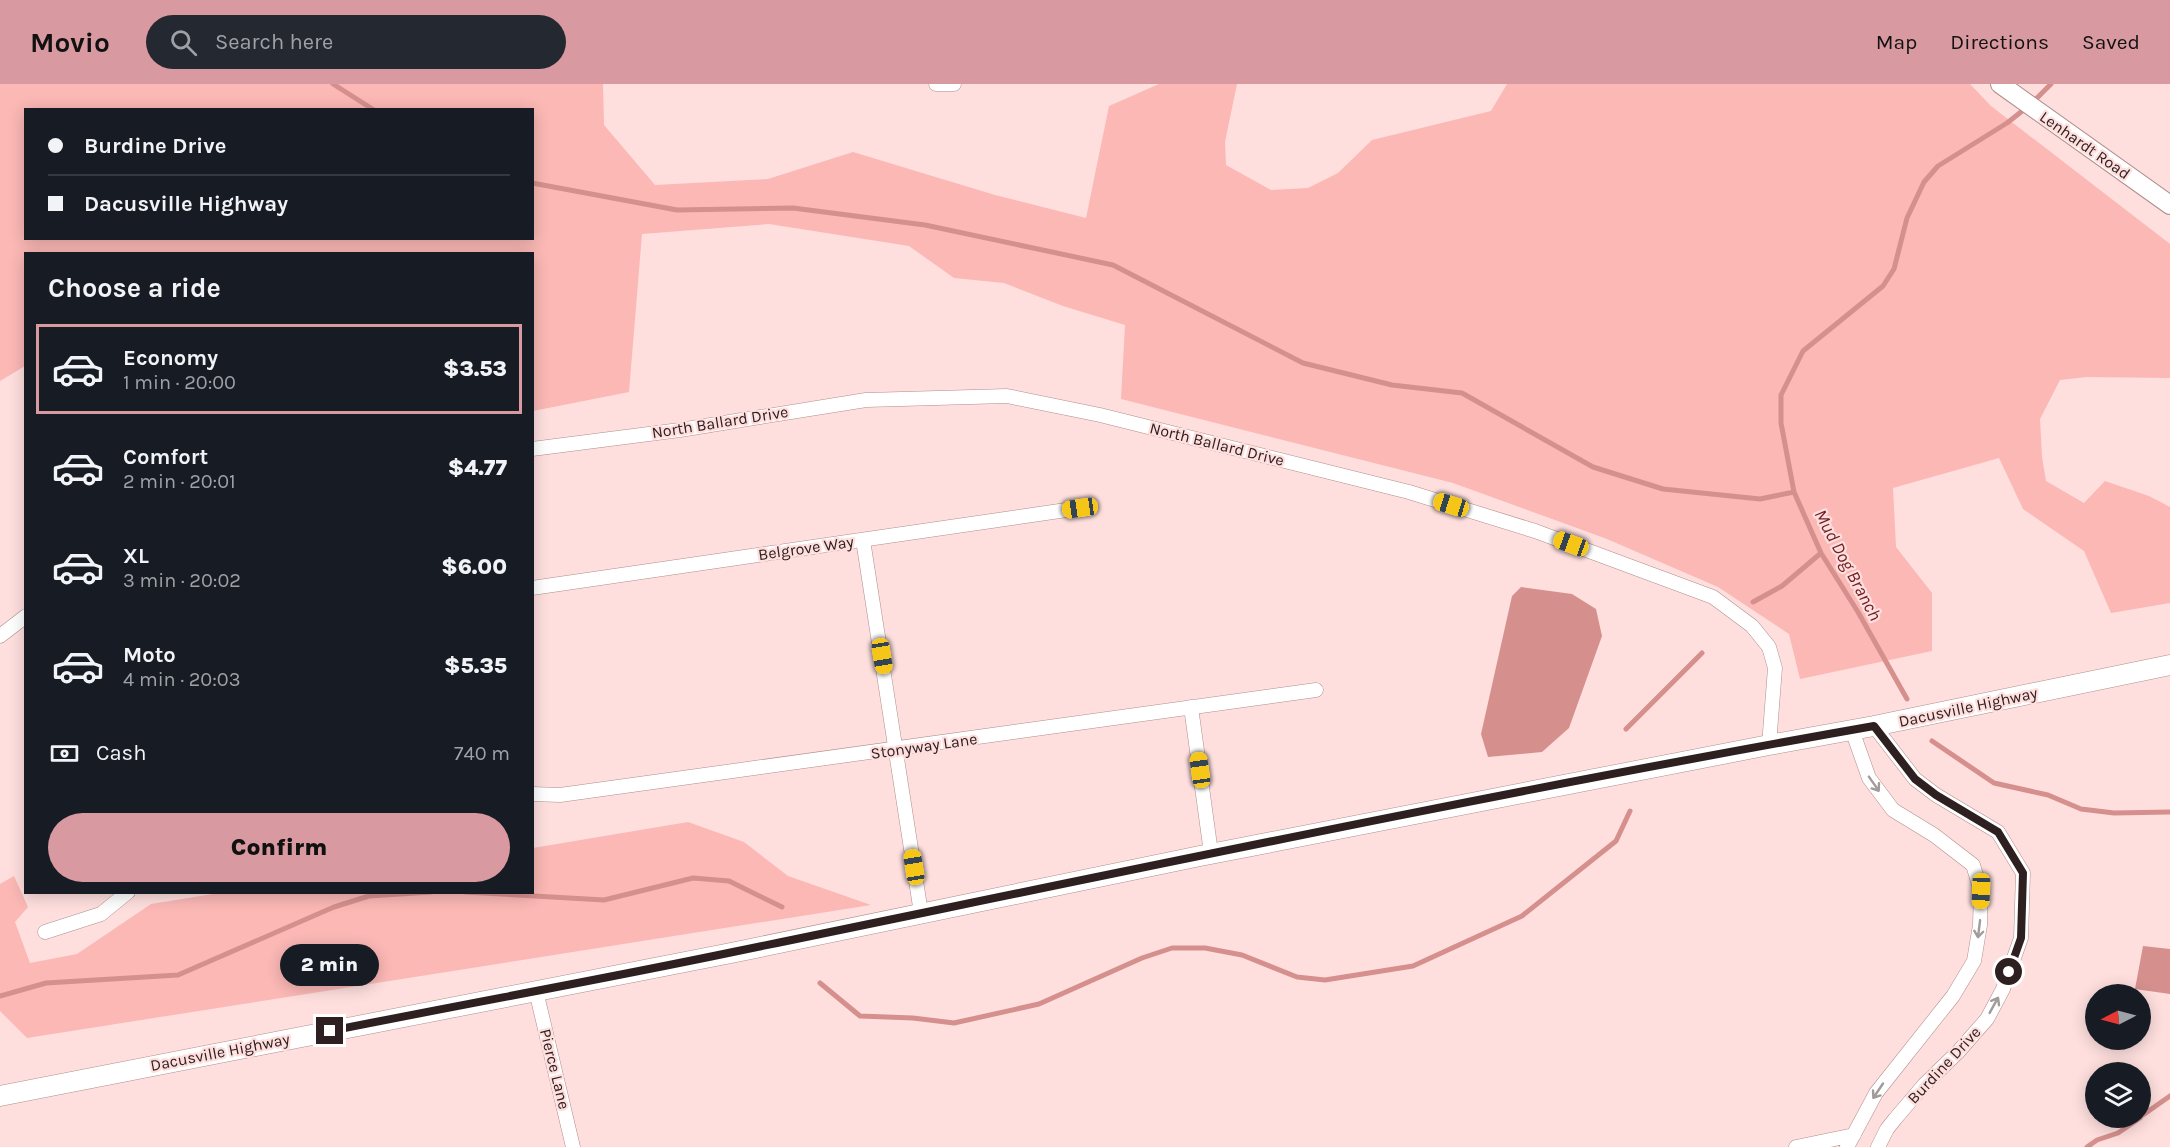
<!DOCTYPE html>
<meta charset="utf-8">
<style>
:root{--surface:#171b24;--page:#242831;--text:#f1f3f6;--muted:#9ea1a6;--line:#363941;--accent:#d999a0}
body{margin:0;font-family:Karla,sans-serif;background:var(--page);color:var(--text);height:100vh;display:flex;flex-direction:column;font-size:22px;white-space:nowrap}
*{box-sizing:border-box;margin:0}
p{font-size:20px;color:var(--muted)}
.icon{flex:none;width:33px;height:33px;fill:none;stroke:currentColor;stroke-width:2;stroke-linecap:round;stroke-linejoin:round}
.map{position:relative;flex:1;overflow:hidden}
.sheet{position:absolute;left:24px;top:168px;width:510px;height:642px;display:flex;flex-direction:column;background:var(--surface);border-radius:0px;box-shadow:0 3px 15px #0003}
.sheet>*{flex:none}
.hud{position:absolute;left:24px;top:24px;width:510px;height:132px;border-radius:0px;box-shadow:0 3px 15px #0003;display:grid;align-content:center;height:132px;padding:0 24px;background:var(--surface)}
.needle{width:39px;rotate:264deg}
.fabs{position:absolute;left:2085px;top:900px;display:grid;gap:12px}
.fabs a{display:grid;place-items:center;width:66px;height:66px;border-radius:50%;background:var(--surface);box-shadow:0 3px 15px #0003;font-size:30px}
.end{position:absolute;width:27px;height:27px;margin:-14px;border:8px solid #2e2020;background:#fff;box-shadow:0 0 0 3px #fff}
.from{border-radius:50%}
.bubble{position:absolute;height:42px;border-radius:21px;background:var(--surface);box-shadow:0 3px 15px #0003;font-size:20px;font-weight:800;line-height:42px;text-align:center}
.car{position:absolute;width:18px;height:36px;margin:-18px -9px;border-radius:8px;box-shadow:0 0 4px 2px #0007;background:linear-gradient(#f5c518 24%,#345 0 40%,#f5c518 0 76%,#345 0 86%,#f5c518 0)}
.hud b{display:flex;align-items:center;gap:21px;height:57px;font-size:22px}
.hud b+b{border-top:2px solid var(--line)}
.hud i{width:15px;height:15px;background:var(--text)}
ul{padding:0;list-style:none}
li{display:flex;align-items:center;gap:18px;height:90px;margin:0 12px 9px;padding:0 12px;border:3px solid transparent;border-radius:0px}
li div{flex:1}
li b{display:block;font-size:22px}
li em{font-style:normal;font-weight:800}
li.active{border-color:var(--accent)}
li>.icon{width:54px;height:54px;stroke-width:1.5}
h2{padding:0 24px;font-size:27px;line-height:72px}
.pay{display:flex;align-items:center;gap:15px;height:66px;padding:0 24px;font-size:22px}
.pay p{margin-inline-start:auto}
.button{display:flex;gap:12px;margin-top:auto;padding:12px 24px}
.button a{flex:1;height:69px;border-radius:36px;background:var(--accent);color:#111;font-size:24px;font-weight:800;line-height:69px;text-align:center}
header{display:flex;align-items:center;gap:36px;box-sizing:border-box;height:84px;padding:0 30px;background:var(--accent);color:#111}
header strong{font-size:28px}
nav{display:flex;gap:33px;margin-inline-start:auto;font-size:21px}
.search{width:420px;height:54px;background:var(--page);display:flex;align-items:center;gap:15px;box-sizing:border-box;padding:0 21px;border-radius:33px;color:var(--muted);font-size:22px}
.map>svg:first-child{display:block}
</style>
<header>
<strong>Movio</strong>
<div class="search"><svg class="icon" aria-label="search" viewBox="0 0 24 24"><circle cx="10" cy="10" r="6"/><path d="M15 15l6 6"/></svg>Search here</div>
<nav><a>Map</a><a>Directions</a><a>Saved</a></nav>
</header>
<div class="map">
<svg width="2170" height="1063" viewBox="0 0 2170 1063">
<rect width="100%" height="100%" fill="#fedfde"/>
<path fill="#fbb8b5" fill-rule="evenodd" d="M0 0H603L604 41 655 101 768 95 853 68 995 111 1086 134 1109 22 1159 0H1237L1225 58 1226 81 1271 106 1308 104 1338 89 1372 56 1491 27 1507 0H1970L1991 22 2170 160V294L2086 293 2060 296 2040 335 2042 373 2046 397 2084 419 2105 397 2149 412 2170 423V519L2111 529 2084 467 2023 425 1999 374 1893 404 1896 463 1932 509V567L1800 595 1789 550 1718 503 1607 455 1453 399 1121 315 1125 241 1063 222 1004 199 954 194 909 162 769 140 642 150 629 308 533 327 532 170H26L25 282 0 297ZM26 26H532V154H26Z
M688 738 744 758 788 792 871 821 27 954 0 927V800L14 792 28 823 15 838 30 879 77 870 151 820 219 809 532 808 533 764Z"/>
<path fill="#d5908d" d="M1521 503 1572 510 1596 525 1602 552 1569 644 1542 668 1488 673 1481 650 1512 512Z
M2143 862 2170 865V910L2135 905Z"/>
<g fill="none" stroke-linecap="round" stroke-linejoin="round">
<path stroke="#d5908d" stroke-width="5" d="M333 0 374 26
M2033 18 2051 0
M532 99 677 126 793 124 925 141 1113 181 1303 279 1392 301 1462 309 1593 383 1663 405 1760 415 1794 408
M1753 518 1782 502 1821 469
M1907 615 1858 528 1821 469 1794 408 1781 339V311L1803 267 1883 202 1894 185 1907 134 1924 98 1938 82 2007 39 2026 24
M1626 645 1702 569
M1932 657 1994 699 2048 711 2081 725 2114 729 2170 728
M465 808 604 816 693 794 729 797 782 823
M820 899 860 932 913 934 954 939 1039 920 1142 874 1172 864H1205L1242 871 1297 893 1325 896 1413 882 1522 832 1616 757 1630 727
M0 912 46 899 178 891 334 823 369 812 431 808
M2140 1033 2170 1012
M2087 1063 2097 1056 2118 1049 2140 1034"/>
<defs>
<path id="minor" d="M936 0H954
M532 365 680 346 866 316 1007 312 1100 331 1409 408 1535 447 1713 513 1752 542 1769 563 1775 584 1769 661
M863 456 921 829
M532 504 1080 424
M0 552 26 532
M1191 623 1211 769
M1874 642 1915 695 1936 711 1998 748 2023 789 2021 854 2003 905 1987 935 1958 968 1924 1001 1895 1035 1887 1045 1878 1063
M532 710 560 711 1316 606
M45 848 101 830 128 808
M536 907 573 1063
M1796 1063 1854 1051
M1847 1063 1876 1009 1953 912 1974 877 1980 841 1981 807 1973 781 1934 751 1893 726 1869 694 1852 646"/>
<path id="tertiary" d="M2000 0 2170 121"/>
<path id="secondary" d="M0 1012 731 869 1200 772 1769 661 1874 642 2170 581"/>
</defs>
<use href="#minor" stroke="#b08e8c" stroke-width="15"/>
<use href="#tertiary" stroke="#b08e8c" stroke-width="20"/>
<use href="#secondary" stroke="#b08e8c" stroke-width="21"/>
<use href="#minor" stroke="#fff" stroke-width="14"/>
<use href="#tertiary" stroke="#fff" stroke-width="18"/>
<use href="#secondary" stroke="#fff" stroke-width="20"/>
</g>
<defs><path id="oneway-shaft" d="M-6 0H5M1.5-3L5.5 0L1.5 3" fill="none" stroke-width="1.6" stroke-linecap="round" stroke-linejoin="round" transform="scale(1.5)"/></defs>
<g stroke="#a19b9b">
<use href="#oneway-shaft" transform="translate(1874 700) rotate(55)"/>
<use href="#oneway-shaft" transform="translate(1979 845) rotate(97)"/>
<use href="#oneway-shaft" transform="translate(1994 921) rotate(-61)"/>
<use href="#oneway-shaft" transform="translate(1878 1007) rotate(124)"/>
</g>
<g fill="none" stroke-linecap="round" stroke-linejoin="round">
<path stroke="#2e2020" stroke-width="8" d="M330 947C464 920 599 896 733 868 1113 790 1492 709 1874 642L1915 695 1936 711 1998 748 2023 789 2021 854 2009 888"/>
</g>
<g text-anchor="middle" dominant-baseline="central" stroke-width="4.5" stroke-linejoin="round" paint-order="stroke">
<g font-size="16" fill="#2e2020" stroke="#fedfde">
<text transform="translate(2085 61) rotate(35)">Lenhardt Road</text>
<text transform="translate(720 338) rotate(-9)">North Ballard Drive</text>
<text transform="translate(1217 360) rotate(14)">North Ballard Drive</text>
<text transform="translate(806 464) rotate(-8)">Belgrove Way</text>
<text transform="translate(1968 623) rotate(-12)">Dacusville Highway</text>
<text transform="translate(924 662) rotate(-8)">Stonyway Lane</text>
<text transform="translate(220 968) rotate(-11)">Dacusville Highway</text>
<text transform="translate(1944 981) rotate(-47)">Burdine Drive</text>
<text transform="translate(555 985) rotate(76)">Pierce Lane</text>
</g>
<g font-size="18" font-style="italic" fill="#6e1c21" stroke="#fedfde">
<text transform="translate(1848 481) rotate(62)">Mud Dog Branch</text>
</g>
</g>
</svg>
<div class="fabs">
<a><svg class="needle" viewBox="-14 -14 28 28"><path d="M0-13l5 13h-10z" fill="#e53935"/><path d="M0 13l5-13h-10z" fill="#9ea1a6"/></svg></a>
<a><svg class="icon" aria-label="layers" viewBox="0 0 24 24"><path d="M12 4l9 5-9 5-9-5zM3 14l9 5 9-5"/></svg></a>
</div>
<i class="end from" style="left:2009px;top:888px"></i>
<i class="end" style="left:330px;top:947px"></i>
<div class="bubble" style="left:280px;top:860px;width:99px">2 min</div>
<i class="car" style="left:1451px;top:421px;rotate:287deg"></i>
<i class="car" style="left:1080px;top:424px;rotate:262deg"></i>
<i class="car" style="left:1571px;top:460px;rotate:290deg"></i>
<i class="car" style="left:882px;top:572px;rotate:171deg"></i>
<i class="car" style="left:1200px;top:686px;rotate:352deg"></i>
<i class="car" style="left:914px;top:783px;rotate:351deg"></i>
<i class="car" style="left:1981px;top:807px;rotate:182deg"></i>
<div class="hud">
<b><i class="from"></i>Burdine Drive</b>
<b><i></i>Dacusville Highway</b>
</div>
<section class="sheet">
<h2>Choose a ride</h2>
<ul>
<li class="active"><svg class="icon" aria-label="car" viewBox="0 0 24 24"><path d="M5 17H2v-5l4-1 3-4h7l3 4 3 1v5h-3M9 17h6M6 11h13"/><circle cx="7" cy="17" r="2"/><circle cx="17" cy="17" r="2"/></svg><div><b>Economy</b><p>1 min · 20:00</p></div><em>$3.53</em></li>
<li><svg class="icon" aria-label="car" viewBox="0 0 24 24"><path d="M5 17H2v-5l4-1 3-4h7l3 4 3 1v5h-3M9 17h6M6 11h13"/><circle cx="7" cy="17" r="2"/><circle cx="17" cy="17" r="2"/></svg><div><b>Comfort</b><p>2 min · 20:01</p></div><em>$4.77</em></li>
<li><svg class="icon" aria-label="car" viewBox="0 0 24 24"><path d="M5 17H2v-5l4-1 3-4h7l3 4 3 1v5h-3M9 17h6M6 11h13"/><circle cx="7" cy="17" r="2"/><circle cx="17" cy="17" r="2"/></svg><div><b>XL</b><p>3 min · 20:02</p></div><em>$6.00</em></li>
<li><svg class="icon" aria-label="car" viewBox="0 0 24 24"><path d="M5 17H2v-5l4-1 3-4h7l3 4 3 1v5h-3M9 17h6M6 11h13"/><circle cx="7" cy="17" r="2"/><circle cx="17" cy="17" r="2"/></svg><div><b>Moto</b><p>4 min · 20:03</p></div><em>$5.35</em></li>
</ul>
<div class="pay"><svg class="icon" aria-label="cash" viewBox="0 0 24 24"><path d="M3 7h18v10H3z"/><circle cx="12" cy="12" r="2"/></svg>Cash<p>740 m</p></div>
<div class="button"><a>Confirm</a></div>
</section>
</div>
